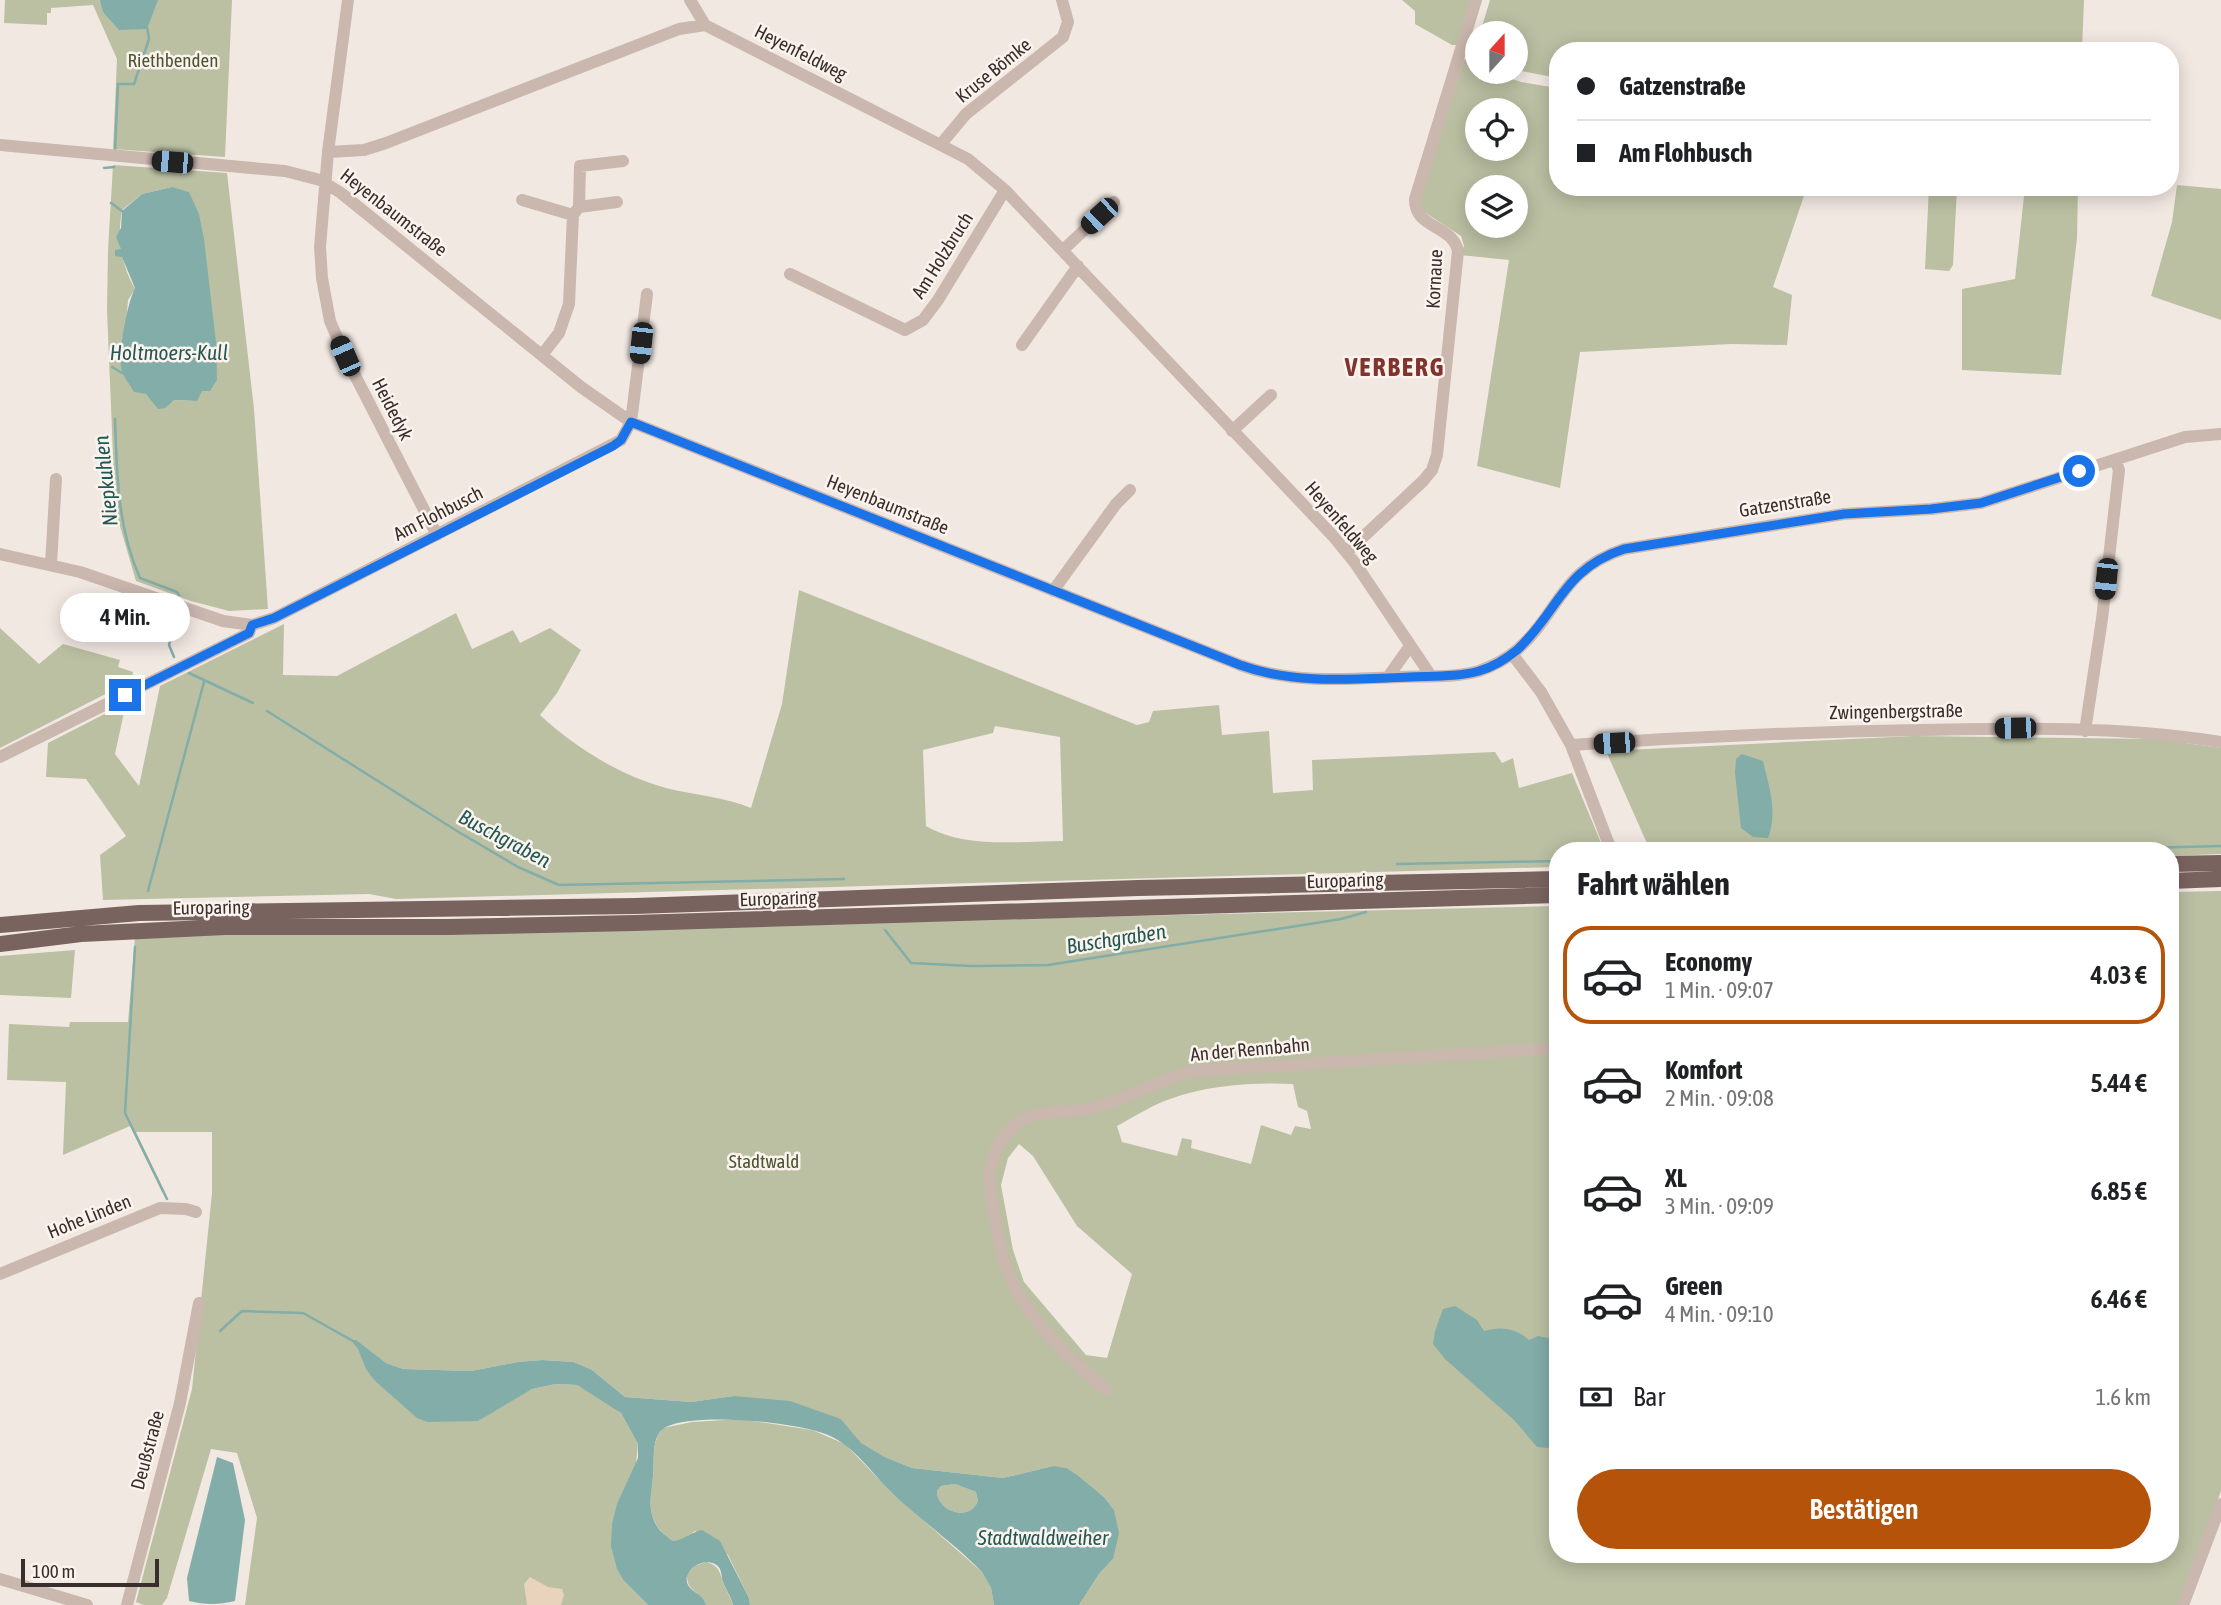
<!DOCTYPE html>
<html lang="de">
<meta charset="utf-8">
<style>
:root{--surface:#fff;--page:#f6f6f6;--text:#202124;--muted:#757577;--line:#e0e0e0;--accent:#b45309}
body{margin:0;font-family:"Asap Condensed",sans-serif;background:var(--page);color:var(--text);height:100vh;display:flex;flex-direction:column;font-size:26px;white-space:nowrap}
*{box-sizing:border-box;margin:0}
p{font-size:23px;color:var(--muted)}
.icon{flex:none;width:38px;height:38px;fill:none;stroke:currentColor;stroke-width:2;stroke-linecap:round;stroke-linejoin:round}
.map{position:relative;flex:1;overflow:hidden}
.side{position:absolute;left:1549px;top:842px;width:630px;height:721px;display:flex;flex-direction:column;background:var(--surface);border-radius:28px;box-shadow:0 4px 18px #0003}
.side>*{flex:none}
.top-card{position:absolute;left:1549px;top:42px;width:630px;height:154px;border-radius:28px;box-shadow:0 4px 18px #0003;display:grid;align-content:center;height:154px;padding:0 28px;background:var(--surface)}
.needle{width:46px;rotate:21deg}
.tools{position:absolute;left:1465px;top:21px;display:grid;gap:14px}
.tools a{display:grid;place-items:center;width:63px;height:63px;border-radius:50%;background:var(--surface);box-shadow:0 4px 18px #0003;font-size:35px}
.scale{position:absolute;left:21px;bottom:18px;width:138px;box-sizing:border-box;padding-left:7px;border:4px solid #392e2c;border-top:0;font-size:19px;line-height:24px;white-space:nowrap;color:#392e2c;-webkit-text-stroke:5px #faf3ee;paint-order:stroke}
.end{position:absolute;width:32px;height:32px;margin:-16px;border:9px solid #1a73e8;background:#fff;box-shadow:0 0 0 4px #fff}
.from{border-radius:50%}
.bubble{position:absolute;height:49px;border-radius:24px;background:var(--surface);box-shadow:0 4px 18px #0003;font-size:23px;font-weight:600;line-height:49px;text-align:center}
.car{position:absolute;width:21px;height:42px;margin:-21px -10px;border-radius:9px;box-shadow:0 0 5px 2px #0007;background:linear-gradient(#222 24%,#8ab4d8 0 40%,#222 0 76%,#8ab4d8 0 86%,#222 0)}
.top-card b{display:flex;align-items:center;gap:24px;height:66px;font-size:26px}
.top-card b+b{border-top:2px solid var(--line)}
.top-card i{width:18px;height:18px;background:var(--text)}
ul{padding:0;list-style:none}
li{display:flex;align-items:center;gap:21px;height:98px;margin:0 14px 10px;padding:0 14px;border:4px solid transparent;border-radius:28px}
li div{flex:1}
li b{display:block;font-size:26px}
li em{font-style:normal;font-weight:600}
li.on{border-color:var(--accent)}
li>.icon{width:63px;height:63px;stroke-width:1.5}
h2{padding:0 28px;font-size:32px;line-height:84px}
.pay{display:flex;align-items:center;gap:18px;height:77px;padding:0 28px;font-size:26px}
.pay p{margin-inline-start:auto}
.cta{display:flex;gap:14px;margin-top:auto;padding:14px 28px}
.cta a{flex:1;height:80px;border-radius:42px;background:var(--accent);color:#fff;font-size:28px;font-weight:600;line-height:80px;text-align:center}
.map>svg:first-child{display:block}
</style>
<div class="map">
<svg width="2221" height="1605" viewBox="0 0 2221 1605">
<rect width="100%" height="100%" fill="#f2e8e2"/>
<path fill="#bbc0a3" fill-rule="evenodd" d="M5 0H232L225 157 113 149 117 59 93 5 51 8V13H47V25L4 23Z
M1402 0H1472L1459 45H1452L1415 24V11Z
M1490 0H2084L2082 51H1558L1557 78 1516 70V33H1480Z
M1464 59 1477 65V72H1491L1521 82 1557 88 1558 187H1807L1773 287 1792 295 1787 345 1731 344 1580 352 1560 488 1477 466 1509 260 1460 255 1464 246 1461 236 1421 210V195ZM1477 110H1516V149H1477ZM1477 187H1516V226H1477Z
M113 165 227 173 254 409 268 609 229 611 191 601 136 581 117 516 114 479 107 310 108 250ZM172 187 197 401 173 400 165 407 146 394 126 325 128 300 135 289C121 265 117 237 122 210L142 194Z
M2177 185 2221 189V320L2151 296 2172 222Z
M1929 187H1957L1953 265 1949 271 1925 269Z
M2025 187H2078L2077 238 2061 375 1962 370V289L2015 279Z
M799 590 1137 725 1149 722 1153 711 1219 705 1222 735 1269 731 1273 793 1313 790 1312 760 1495 752 1502 763 1513 758 1519 788 1572 773 1604 850H1558L1557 867 431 898 396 899 369 894 103 900 100 855 126 836 86 779 46 777 48 743 126 703 115 754 139 786 160 686 284 624 283 675 337 676 456 613 472 649 513 630 520 643 550 628 581 650 557 693 540 715C576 748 619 775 666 788 694 795 725 797 751 808L782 704ZM995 726 1060 737 1063 841C1019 841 965 849 926 826L923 750 993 733Z
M0 628 39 664 63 644 120 660 118 667 133 672 131 681 0 748Z
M1914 736 2157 739 2221 748V854L2170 856V850H1650L1606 751Z
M2221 891V1491L2179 1605H1079L1099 1574 1113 1559 1114 1510 1104 1497 1080 1477 1053 1466 1003 1478 912 1468 885 1457 860 1443 841 1419 734 1396 691 1402 625 1397 592 1370 574 1362 542 1360 518 1362 471 1371 403 1369 386 1363 372 1354 373 1379 393 1395 511 1400 532 1389 556 1384 577 1385 612 1406 621 1413 638 1444 624 1581 648 1605H245L257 1518 237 1453 211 1449 167 1598 162 1605H144L136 1602 192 1389 212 1193V1132H136L166 1195 162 1192 130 1126 63 1155 66 1082 7 1080 9 1024 69 1027 70 1022H128L135 937 226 934 453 932 1557 906 1558 1554H2170V892ZM1293 1084 1298 1107 1307 1111 1311 1129 1295 1126 1291 1135 1261 1125 1251 1164 1191 1148 1192 1140 1182 1138 1177 1156 1122 1142 1117 1126C1134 1117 1152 1105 1170 1099 1208 1085 1253 1082 1293 1084ZM1019 1144 1033 1156 1077 1226 1132 1274 1107 1358 1086 1355 1024 1282 1013 1250 1001 1185 1008 1158Z
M75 950 71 998 0 995V956Z
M740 1419 812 1430 845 1444 891 1492 982 1572 991 1588 994 1605H750L749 1598 728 1555 695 1531 682 1540 673 1541C647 1524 649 1505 653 1478 654 1467 653 1456 655 1444L658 1435 663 1428 692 1422Z
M955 1484 976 1492 978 1501C969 1523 937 1511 937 1491L941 1486Z
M706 1562C722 1566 719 1575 726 1589 728 1594 731 1599 733 1605H706C701 1589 686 1594 687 1573L695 1566Z"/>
<path fill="#ead3bc" d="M530 1577 548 1587 562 1589 564 1595 561 1605H527L524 1584Z"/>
<path fill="#83ada8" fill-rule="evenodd" d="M100 0H158L147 29 119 30 103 12Z
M172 187 189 192 199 214 204 239 216 342 217 380 210 391H202L197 401 174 400 165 408 158 409 146 394 134 392C131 386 125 379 122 372 117 356 127 304 135 288L122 257 115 256V250L121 249 116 237 121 228 122 211 142 194Z
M1742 754 1763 761C1769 787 1778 812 1768 838L1753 837 1741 828 1735 773 1736 759Z
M1455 1306 1477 1320 1484 1331C1500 1326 1516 1328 1529 1340L1538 1336 1557 1340V1445L1549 1448 1537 1447 1514 1420 1445 1359 1433 1344 1435 1331 1443 1309Z
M351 1340H356L386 1363 403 1369 471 1371 518 1362 542 1360 574 1362 592 1370 625 1397 691 1402 734 1396 790 1401 841 1419 861 1443 885 1457 912 1468 1003 1478 1053 1466 1066 1468 1080 1477 1104 1497 1114 1510 1119 1533 1113 1559 1099 1574 1079 1605H994L991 1588 982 1572C954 1543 920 1520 890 1491 871 1472 854 1446 828 1435 797 1422 696 1412 666 1427 650 1435 655 1461 653 1476 652 1491 648 1503 653 1518 656 1528 664 1535 673 1541 684 1540 691 1532 702 1530L720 1541 749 1598 750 1605H733C731 1596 725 1589 722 1579 722 1577 721 1571 720 1569 710 1553 680 1569 688 1585 693 1594 702 1592 706 1605H648L624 1581 617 1569 611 1546 612 1524 617 1504 638 1458V1444L621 1413 577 1385 556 1384 532 1389 478 1421 427 1422 417 1418 374 1380 366 1369 358 1349ZM955 1484 976 1492 978 1501C969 1523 937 1511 937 1491L941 1486Z
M217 1457 233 1463 245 1520 235 1601C218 1605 205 1605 189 1601L187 1578Z"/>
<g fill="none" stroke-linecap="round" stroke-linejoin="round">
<path stroke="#83ada8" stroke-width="2.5" d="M115 150 118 84H134L149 39 147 27
M104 168 114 167
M111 203 122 211
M112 367 122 373
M115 419C117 474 117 527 140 578L177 592 179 595
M174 657 169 645 177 615
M189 673 253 703
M267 711 457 831 518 867 559 885 844 879
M2062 850 2221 846
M1397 864 1558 861
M148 891 204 682
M885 930 911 963 971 966 1048 965 1341 919 1366 912
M135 947 125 1113 167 1199
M220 1331 242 1311 303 1313 353 1341"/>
<path stroke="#cab7ae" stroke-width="12" d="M348 0 328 152 320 247 322 278 330 321 345 356 437 535
M690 0 705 25
M941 144 966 114 1063 37 1068 22 1062 0
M0 145 285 171 320 180 341 193 581 387 631 422 1240 665C1292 684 1345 679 1399 677 1425 676 1454 678 1479 671 1493 666 1506 659 1517 650 1560 612 1560 570 1624 549L1844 514 1931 509 1981 503 2185 437 2221 434
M328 152 364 150 386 143 679 29 705 25 968 159 1005 190 1333 536 1355 563 1431 676
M522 200 573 215 569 304 559 333 542 355
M579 207 617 202
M573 215 579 207 580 166 623 161
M1063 250 1114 202
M790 274 905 330 923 320 938 300 1005 190
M1022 345 1078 266
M1232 431 1271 395
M1347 552 1423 481 1432 470 1437 455 1458 251C1452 224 1414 229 1415 199L1476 0
M0 554 80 572 223 621 252 625 274 618 621 440 631 422 647 294
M51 564 56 479
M1053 591 1116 504 1130 490
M1512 654 1541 692 1571 745 1611 850
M1388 677 1410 646
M2085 731 2102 619 2119 470 2115 460
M1571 745C1687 737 1804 732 1920 730 2020 728 2122 726 2221 742
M0 757 249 633 252 625
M0 1274 160 1208 186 1209 196 1212
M1106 1390C1071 1360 1032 1324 1012 1282 1002 1261 999 1238 994 1215 987 1180 986 1149 1017 1123 1035 1108 1067 1114 1089 1109 1125 1100 1158 1080 1194 1071L1558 1048
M0 1579 87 1605
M127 1605 180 1403 199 1303
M2183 1605 2221 1504"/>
<path stroke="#79635f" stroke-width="16" d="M2170 864 2221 863
M2170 881 2221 879
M0 925 139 913 636 906 1138 888 1558 879
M0 944 81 934 225 927H447L634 923 1558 895"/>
</g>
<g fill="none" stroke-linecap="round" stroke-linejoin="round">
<path stroke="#1a73e8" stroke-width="9" d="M125 695 249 633 252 625 274 618 613 446 621 440 631 422 1240 665C1295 685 1353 679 1410 677 1433 676 1458 677 1479 671 1493 667 1506 659 1517 650 1558 612 1563 569 1624 549L1844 514 1931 509 1981 503 2079 471"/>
</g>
<g text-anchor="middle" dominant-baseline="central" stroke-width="5" stroke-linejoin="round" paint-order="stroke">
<g font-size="19" fill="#392e2c" stroke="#faf3ee">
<text transform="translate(801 52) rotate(27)">Heyenfeldweg</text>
<text transform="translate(993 70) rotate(-39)">Kruse Bömke</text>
<text transform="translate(394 212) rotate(38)">Heyenbaumstraße</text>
<text transform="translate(942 255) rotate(-58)">Am Holzbruch</text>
<text transform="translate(1434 279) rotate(-87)">Kornaue</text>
<text transform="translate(393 409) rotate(63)">Heidedyk</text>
<text transform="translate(1785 503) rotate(-9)">Gatzenstraße</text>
<text transform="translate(888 504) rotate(22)">Heyenbaumstraße</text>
<text transform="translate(438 513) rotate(-27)">Am Flohbusch</text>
<text transform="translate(1342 522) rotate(49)">Heyenfeldweg</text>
<text transform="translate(1896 711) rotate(-1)">Zwingenbergstraße</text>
<text transform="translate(1345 880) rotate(-2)">Europaring</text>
<text transform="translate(778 898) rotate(-2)">Europaring</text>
<text transform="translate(211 907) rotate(-1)">Europaring</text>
<text transform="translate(1250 1049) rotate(-5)">An der Rennbahn</text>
<text transform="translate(89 1216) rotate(-22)">Hohe Linden</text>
<text transform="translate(147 1450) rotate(-75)">Deußstraße</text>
</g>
<g font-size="19" fill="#4e5532" stroke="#faf3ee">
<text x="173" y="60">Riethbenden</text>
<text x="764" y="1161">Stadtwald</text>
</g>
<g font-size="21" font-style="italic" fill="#245853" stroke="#faf3ee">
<text x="169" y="352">Holtmoers-Kull</text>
<text transform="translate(105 481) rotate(-96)">Niepkuhlen</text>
<text transform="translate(505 838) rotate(28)">Buschgraben</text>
<text transform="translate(1116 938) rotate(-9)">Buschgraben</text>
<text x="1043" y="1537">Stadtwaldweiher</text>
</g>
<g font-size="26" font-weight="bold" letter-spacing="2" fill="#82332b" stroke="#faf3ee">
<text x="1395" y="367">VERBERG</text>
</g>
</g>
</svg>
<div class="tools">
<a><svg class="needle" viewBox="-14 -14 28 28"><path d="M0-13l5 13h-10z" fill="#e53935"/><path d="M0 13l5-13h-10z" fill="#757577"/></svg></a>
<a><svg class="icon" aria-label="locate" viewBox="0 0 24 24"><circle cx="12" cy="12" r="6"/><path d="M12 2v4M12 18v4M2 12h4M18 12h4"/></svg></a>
<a><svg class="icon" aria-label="layers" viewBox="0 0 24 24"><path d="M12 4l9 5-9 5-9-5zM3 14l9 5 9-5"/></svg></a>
</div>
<div class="scale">100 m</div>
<i class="end from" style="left:2079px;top:471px"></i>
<i class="end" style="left:125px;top:695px"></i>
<div class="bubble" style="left:60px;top:593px;width:130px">4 Min.</div>
<i class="car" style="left:172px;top:162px;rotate:275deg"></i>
<i class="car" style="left:1099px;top:216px;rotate:227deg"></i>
<i class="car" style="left:641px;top:343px;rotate:186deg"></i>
<i class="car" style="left:345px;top:356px;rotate:336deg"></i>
<i class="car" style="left:2106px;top:579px;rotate:186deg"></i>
<i class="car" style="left:2015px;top:728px;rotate:269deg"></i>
<i class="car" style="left:1614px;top:743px;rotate:267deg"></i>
<div class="top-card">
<b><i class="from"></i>Gatzenstraße</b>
<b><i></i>Am Flohbusch</b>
</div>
<section class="side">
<h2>Fahrt wählen</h2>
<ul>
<li class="on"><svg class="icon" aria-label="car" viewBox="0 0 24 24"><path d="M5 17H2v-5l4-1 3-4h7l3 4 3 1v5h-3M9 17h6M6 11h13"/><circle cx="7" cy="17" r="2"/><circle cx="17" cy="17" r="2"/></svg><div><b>Economy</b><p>1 Min. · 09:07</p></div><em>4.03 €</em></li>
<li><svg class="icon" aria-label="car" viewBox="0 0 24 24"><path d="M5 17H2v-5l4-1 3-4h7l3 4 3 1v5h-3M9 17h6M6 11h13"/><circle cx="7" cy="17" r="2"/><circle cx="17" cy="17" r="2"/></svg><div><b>Komfort</b><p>2 Min. · 09:08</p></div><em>5.44 €</em></li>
<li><svg class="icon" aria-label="car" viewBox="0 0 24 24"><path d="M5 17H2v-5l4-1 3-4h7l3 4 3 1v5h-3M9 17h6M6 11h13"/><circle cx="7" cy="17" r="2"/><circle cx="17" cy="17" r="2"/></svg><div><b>XL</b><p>3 Min. · 09:09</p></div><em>6.85 €</em></li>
<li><svg class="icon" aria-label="car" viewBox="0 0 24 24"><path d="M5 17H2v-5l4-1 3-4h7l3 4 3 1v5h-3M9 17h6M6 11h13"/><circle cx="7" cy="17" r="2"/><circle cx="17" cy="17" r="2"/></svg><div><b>Green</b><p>4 Min. · 09:10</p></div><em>6.46 €</em></li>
</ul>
<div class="pay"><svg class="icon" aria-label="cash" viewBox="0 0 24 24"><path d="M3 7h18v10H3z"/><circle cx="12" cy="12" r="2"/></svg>Bar<p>1.6 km</p></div>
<div class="cta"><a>Bestätigen</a></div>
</section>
</div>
